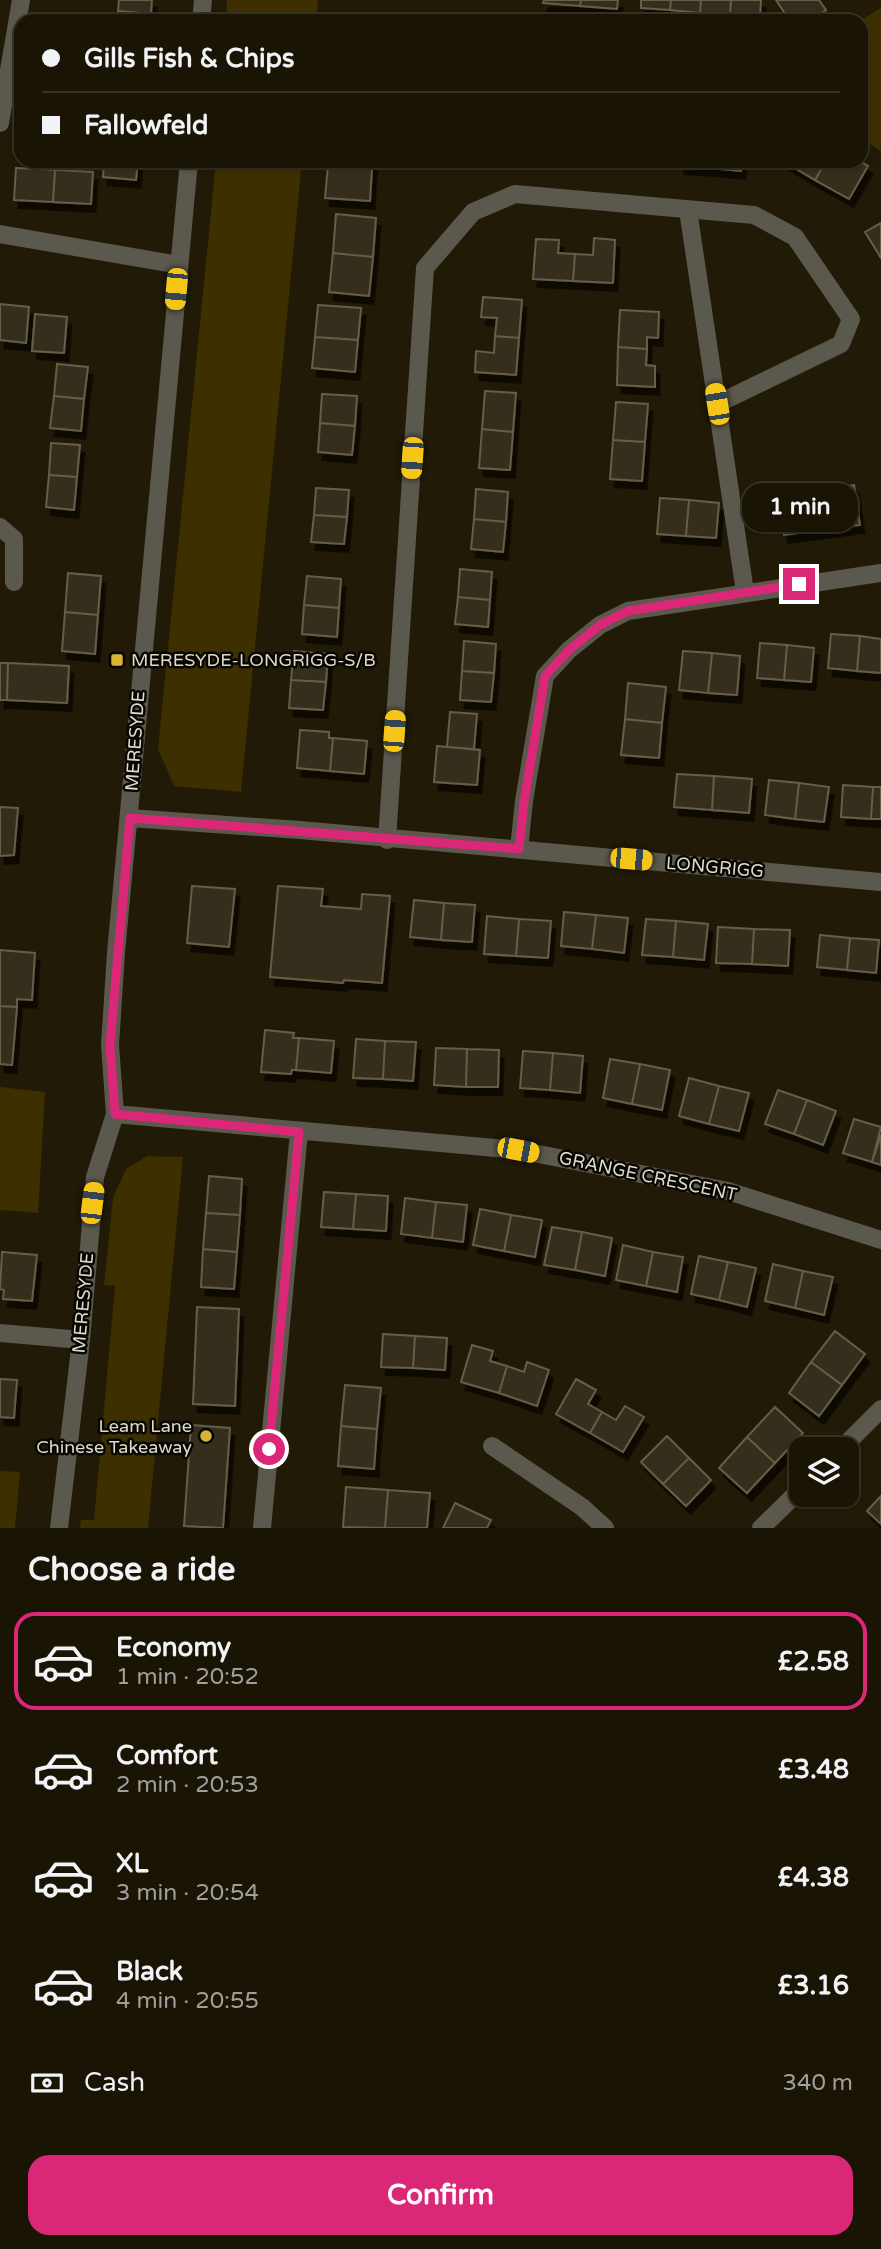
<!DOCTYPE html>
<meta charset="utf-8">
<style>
:root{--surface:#191404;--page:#262113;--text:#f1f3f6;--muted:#9f9e9a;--line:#373326;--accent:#db2777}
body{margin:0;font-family:"Varela Round",sans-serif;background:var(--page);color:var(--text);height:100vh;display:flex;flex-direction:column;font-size:26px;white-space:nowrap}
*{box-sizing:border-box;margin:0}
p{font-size:23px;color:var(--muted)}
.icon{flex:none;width:38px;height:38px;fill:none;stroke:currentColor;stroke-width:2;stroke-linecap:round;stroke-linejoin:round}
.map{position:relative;height:1528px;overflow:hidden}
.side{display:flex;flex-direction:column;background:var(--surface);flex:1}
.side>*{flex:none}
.hud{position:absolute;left:14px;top:14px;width:854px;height:154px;border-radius:21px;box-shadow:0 2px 5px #0004,0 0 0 2px var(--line);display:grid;align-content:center;height:154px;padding:0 28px;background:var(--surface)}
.buttons{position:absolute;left:789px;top:1437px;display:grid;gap:14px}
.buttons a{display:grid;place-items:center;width:70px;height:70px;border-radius:14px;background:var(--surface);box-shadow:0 2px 5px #0004,0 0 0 2px var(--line);font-size:35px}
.end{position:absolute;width:32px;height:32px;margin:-16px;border:9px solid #db2777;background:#fff;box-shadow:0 0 0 4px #fff}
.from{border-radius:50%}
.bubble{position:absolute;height:49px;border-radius:21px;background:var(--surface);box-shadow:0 2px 5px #0004,0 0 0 2px var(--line);font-size:23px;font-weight:700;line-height:49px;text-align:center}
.car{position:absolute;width:21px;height:42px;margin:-21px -10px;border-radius:9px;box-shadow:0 0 5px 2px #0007;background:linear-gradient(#f5c518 24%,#345 0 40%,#f5c518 0 76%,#345 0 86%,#f5c518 0)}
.hud b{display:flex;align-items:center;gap:24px;height:66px;font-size:26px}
.hud b+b{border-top:2px solid var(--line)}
.hud i{width:18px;height:18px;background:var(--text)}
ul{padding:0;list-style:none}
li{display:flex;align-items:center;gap:21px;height:98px;margin:0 14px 10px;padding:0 14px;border:4px solid transparent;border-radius:21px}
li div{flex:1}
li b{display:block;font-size:26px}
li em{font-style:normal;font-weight:700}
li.current{border-color:var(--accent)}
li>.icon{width:63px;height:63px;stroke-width:1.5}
h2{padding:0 28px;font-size:32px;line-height:84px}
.pay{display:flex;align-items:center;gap:18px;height:77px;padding:0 28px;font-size:26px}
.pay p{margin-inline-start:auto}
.button{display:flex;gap:14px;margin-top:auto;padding:14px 28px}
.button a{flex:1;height:80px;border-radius:21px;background:var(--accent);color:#fff;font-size:28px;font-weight:700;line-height:80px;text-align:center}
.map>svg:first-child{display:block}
</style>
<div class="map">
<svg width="881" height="1528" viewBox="0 0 881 1528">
<defs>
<filter id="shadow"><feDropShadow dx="4.5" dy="8" stdDeviation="0" flood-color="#0009"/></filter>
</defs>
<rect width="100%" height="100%" fill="#211a06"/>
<path fill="#3d2f00" d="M227 0H318L316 21H226Z
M881 8V151L861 138 860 21Z
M216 161H302L241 792 174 786 158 749Z
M0 1087 45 1092 38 1213 0 1210Z
M147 1156 183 1157 148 1528H80L81 1520H94L115 1286 104 1285 113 1198 126 1169Z
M0 1471 20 1472 15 1528H0Z"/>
<path fill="#352e1a" stroke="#655e48" stroke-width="2" filter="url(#shadow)" d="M119 0H152L151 14 118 11Z
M544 0H581L580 6 543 3Z
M581 0H618L617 9 580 6Z
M641 0H671L670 10 641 8Z
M671 0H701L700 13 670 10Z
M701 0H731L730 15 700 13Z
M731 0H761L760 17 730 15Z
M776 0H819L826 10 810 21H790Z
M118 11 151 14 150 21H117Z
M104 161H138L136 180 103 177Z
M328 161H373L372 168 328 165Z
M680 161H711L710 168 680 166Z
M711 161H742L741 171 710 168Z
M783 161H826L815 180Z
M826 161H859L868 166 849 199 815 180Z
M328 165 372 168 370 201 325 198Z
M16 168 55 170 53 202 14 200Z
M55 170 93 172 91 204 53 202Z
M336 214 376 218 373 257 333 253Z
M881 223V258L865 232Z
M594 238 615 240 613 283 573 281 575 254 593 255Z
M536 239 559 240 558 253 575 254 573 281 533 279Z
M333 253 373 257 369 296 329 292Z
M483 297 522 300 519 338 495 336 497 318 481 317Z
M0 304 29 307 26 343 0 340Z
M318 305 361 308 358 340 315 337Z
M620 310 659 312 658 338 647 337V349L618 347Z
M35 314 67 317 64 353 32 351Z
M495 336 519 338 516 375 475 372 476 351 494 353Z
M315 337 358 340 355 372 312 368Z
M618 347 647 349 646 365 655 366V387L617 385Z
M57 364 88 367 84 399 54 396Z
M485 391 516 393 513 432 482 429Z
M322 394 357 396 355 426 320 423Z
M54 396 84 399 81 431 50 428Z
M616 402 648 404 645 442 613 440Z
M320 423 355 426 352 455 318 452Z
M482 429 513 432 510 470 479 468Z
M613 440 645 442 642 481 610 479Z
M51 443 80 445 77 477 49 475Z
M49 475 77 477 74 510 46 507Z
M854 485 860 525 822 530 818 502 834 500 832 488Z
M316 488 349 490 347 517 314 515Z
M476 489 508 492 506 522 474 519Z
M800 493 802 505 818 502 822 530 784 535 778 495Z
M660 498 689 500 686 536 657 534Z
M689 500 719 503 716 538 686 536Z
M314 515 347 517 344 544 311 542Z
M474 519 506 522 503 552 471 549Z
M460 569 492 572 490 600 458 597Z
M68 573 101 576 98 615 65 612Z
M307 576 341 579 339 608 304 605Z
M458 597 490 600 488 627 455 624Z
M304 605 339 608 337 637 302 634Z
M65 612 98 615 95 654 62 651Z
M831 634 860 636 857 671 828 668Z
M860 636 881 639V673L857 671Z
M464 641 496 644 494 673 462 671Z
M760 643 787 645 784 680 757 678Z
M787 645 814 648 811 682 784 680Z
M294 651 328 654 326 682 291 680Z
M683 651 712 653 708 693 679 690Z
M712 653 740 656 737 695 708 693Z
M0 663H8L7 700H0Z
M8 663 69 666 67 703 7 700Z
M462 671 494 673 491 702 460 700Z
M291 680 326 682 323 710 289 708Z
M628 683 666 687 662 723 625 719Z
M450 712 477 714 474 749 447 747Z
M625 719 662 723 659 758 621 755Z
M300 730 329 732V738H333L330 771 297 768Z
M333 738 367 741 364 774 330 771Z
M437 746 480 750 477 785 434 782Z
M677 774 714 776 712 810 674 807Z
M714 776 752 779 749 813 712 810Z
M769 780 799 783 795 819 765 815Z
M799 783 829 787 824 822 795 819Z
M843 785 873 787 871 819 841 817Z
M873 787H881V819H871Z
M0 807 18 808 14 855 0 856Z
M192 886 235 889 229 947 187 943Z
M278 886 323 889 321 906 361 909 362 894 390 896 382 983 344 980 343 983 270 977Z
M414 900 444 903 441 940 410 937Z
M444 903 475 905 472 942 441 940Z
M564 912 596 915 592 949 561 946Z
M596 915 628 918 624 953 592 949Z
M487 916 519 919 516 956 484 954Z
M519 919 551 921 548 958 516 956Z
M646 919 676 921 673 957 642 955Z
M676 921 708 924 704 960 673 957Z
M718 927 754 929 752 964 716 963Z
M754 929 790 930 788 966 752 964Z
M820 935 850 938 847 970 817 967Z
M850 938 879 940 876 973 847 970Z
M0 950 35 953 32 1000 17 999V1007L0 1006Z
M0 1006 17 1007 12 1065 0 1064Z
M265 1030 294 1033 293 1038H299L296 1070H292L291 1074 261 1072Z
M299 1038 334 1041 331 1073 296 1070Z
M356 1039 385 1041 383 1079 353 1078Z
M385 1041 416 1042 413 1081 383 1079Z
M436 1048 467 1049 466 1087 434 1085Z
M467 1049 499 1050 498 1087H466Z
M523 1051 553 1053 550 1090 520 1088Z
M553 1053 583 1056 580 1093 550 1090Z
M610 1059 640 1064 632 1104 603 1098Z
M640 1064 670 1070 662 1110 632 1104Z
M689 1078 719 1086 709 1124 679 1116Z
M719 1086 749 1093 739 1131 709 1124Z
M778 1090 807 1100 794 1134 765 1124Z
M807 1100 836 1111 823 1145 794 1134Z
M854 1119 881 1127 872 1162 843 1153Z
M881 1135V1165L872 1162Z
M209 1176 242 1179 240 1215 206 1213Z
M324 1192 356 1194 353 1229 321 1227Z
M356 1194 388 1196 386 1231 353 1229Z
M405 1198 436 1202 432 1238 401 1234Z
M436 1202 467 1205 463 1242 432 1238Z
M480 1209 511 1215 504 1251 473 1245Z
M206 1213 240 1215 237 1252 203 1249Z
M511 1215 542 1220 535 1257 504 1251Z
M552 1227 582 1232 575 1270 544 1265Z
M582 1232 612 1238 605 1276 575 1270Z
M623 1245 653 1252 646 1286 616 1280Z
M203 1249 237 1252 234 1289 201 1287Z
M2 1252 37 1255 32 1301 3 1299 4 1290 0 1289Z
M653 1252 683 1257 677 1292 646 1286Z
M699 1256 728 1262 719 1300 691 1294Z
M728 1262 756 1268 747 1307 719 1300Z
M773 1264 803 1271 795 1308 765 1301Z
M803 1271 833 1277 824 1315 795 1308Z
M197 1307 239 1309 235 1406 193 1404Z
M835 1331 865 1354 842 1385 811 1362Z
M383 1334 415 1336 413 1368 381 1367Z
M415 1336 447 1338 445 1370 413 1368Z
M472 1345 493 1351 490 1361 507 1366 499 1393 461 1382Z
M527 1362 549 1370 537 1406 499 1393 507 1366 524 1372Z
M811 1362 842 1385 819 1416 789 1393Z
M0 1379 17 1380 14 1418 0 1417Z
M576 1379 596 1390 588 1404 602 1412 590 1433 556 1414Z
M345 1385 381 1388 377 1429 341 1426Z
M625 1406 644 1417 623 1452 590 1433 602 1412 616 1420Z
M775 1407 803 1433 775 1463 747 1437Z
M191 1425 230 1428 223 1528 184 1526Z
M341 1426 377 1429 374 1469 338 1466Z
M667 1436 689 1458 663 1484 641 1462Z
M747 1437 775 1463 747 1493 719 1468Z
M689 1458 711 1480 686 1506 663 1484Z
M346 1487 388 1490 385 1528 343 1527Z
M388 1490 430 1493 427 1528H385Z
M881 1496V1524L867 1511Z
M455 1503 491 1520 487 1528H443Z"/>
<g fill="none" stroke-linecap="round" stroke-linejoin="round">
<path stroke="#5b584e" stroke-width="18" d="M201 21 203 0
M0 123 21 0
M688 210 745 592
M0 234 179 265
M0 527 14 539V582
M129 818 300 830 881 882
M387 840 425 268 473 212 515 194 754 215 795 237 851 319 841 344 717 404
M519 849 524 801 545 676 569 650 600 625 628 611 881 573
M115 1114 518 1150 728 1191 881 1240
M0 1333 81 1340
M492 1446 582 1507 605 1528
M841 1449 881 1409
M59 1528 81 1340 95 1177 115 1114 110 1045 116 953 189 161
M262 1528 299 1132
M761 1528 802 1488"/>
</g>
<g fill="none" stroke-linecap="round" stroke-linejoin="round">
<path stroke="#db2777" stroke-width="9" d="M269 1449 299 1132 115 1114 110 1045 130 818 519 849 524 802 545 676 569 650 600 625 628 611 799 584"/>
</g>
<g fill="#d9b334" stroke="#080601" stroke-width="2.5">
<rect x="110" y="653" width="14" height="14" rx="3.5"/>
<circle cx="206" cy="1436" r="7"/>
</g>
<g text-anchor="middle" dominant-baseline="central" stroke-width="5" stroke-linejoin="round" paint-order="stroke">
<g font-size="18" fill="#dedacd" stroke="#080601" text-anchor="start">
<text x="131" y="660">MERESYDE-LONGRIGG-S/B</text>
<text x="192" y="1426" text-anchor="end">Leam Lane<tspan x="192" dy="21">Chinese Takeaway</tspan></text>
</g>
<g font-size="18" fill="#dedacd" stroke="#080601">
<text transform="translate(135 741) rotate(-86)">MERESYDE</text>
<text transform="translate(715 867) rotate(5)">LONGRIGG</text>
<text transform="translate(648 1176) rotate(12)">GRANGE CRESCENT</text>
<text transform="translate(83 1303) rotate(-85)">MERESYDE</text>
</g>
</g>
</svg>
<div class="buttons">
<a><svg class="icon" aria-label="layers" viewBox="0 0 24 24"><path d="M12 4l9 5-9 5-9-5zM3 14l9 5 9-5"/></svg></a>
</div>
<i class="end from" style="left:269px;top:1449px"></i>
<i class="end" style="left:799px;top:584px"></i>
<div class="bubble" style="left:742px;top:483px;width:116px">1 min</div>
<i class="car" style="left:176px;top:289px;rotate:185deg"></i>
<i class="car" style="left:717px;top:404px;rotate:351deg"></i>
<i class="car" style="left:412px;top:458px;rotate:184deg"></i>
<i class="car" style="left:394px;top:731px;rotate:4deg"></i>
<i class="car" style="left:631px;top:859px;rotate:95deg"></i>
<i class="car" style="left:518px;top:1150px;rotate:101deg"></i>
<i class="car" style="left:92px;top:1203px;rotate:7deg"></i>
<div class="hud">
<b><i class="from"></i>Gills Fish &amp; Chips</b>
<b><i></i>Fallowfeld</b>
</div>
</div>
<section class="side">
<h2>Choose a ride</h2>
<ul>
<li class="current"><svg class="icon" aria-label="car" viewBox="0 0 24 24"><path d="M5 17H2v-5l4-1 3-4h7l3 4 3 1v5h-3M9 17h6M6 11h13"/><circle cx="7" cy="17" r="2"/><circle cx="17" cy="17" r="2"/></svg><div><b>Economy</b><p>1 min · 20:52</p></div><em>£2.58</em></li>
<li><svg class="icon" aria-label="car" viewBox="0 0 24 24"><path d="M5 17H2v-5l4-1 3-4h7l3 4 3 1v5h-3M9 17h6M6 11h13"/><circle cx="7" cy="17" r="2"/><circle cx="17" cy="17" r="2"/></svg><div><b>Comfort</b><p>2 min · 20:53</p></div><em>£3.48</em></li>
<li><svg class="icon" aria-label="car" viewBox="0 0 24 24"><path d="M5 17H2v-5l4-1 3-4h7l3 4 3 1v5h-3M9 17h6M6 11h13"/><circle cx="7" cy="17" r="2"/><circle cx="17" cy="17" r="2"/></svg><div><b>XL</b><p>3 min · 20:54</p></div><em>£4.38</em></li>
<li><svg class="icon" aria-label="car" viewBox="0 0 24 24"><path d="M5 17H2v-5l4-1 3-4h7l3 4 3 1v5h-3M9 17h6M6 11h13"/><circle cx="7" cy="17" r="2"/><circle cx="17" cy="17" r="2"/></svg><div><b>Black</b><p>4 min · 20:55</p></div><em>£3.16</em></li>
</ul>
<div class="pay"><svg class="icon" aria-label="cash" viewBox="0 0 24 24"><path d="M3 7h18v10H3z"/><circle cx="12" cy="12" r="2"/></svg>Cash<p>340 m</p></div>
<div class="button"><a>Confirm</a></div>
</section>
